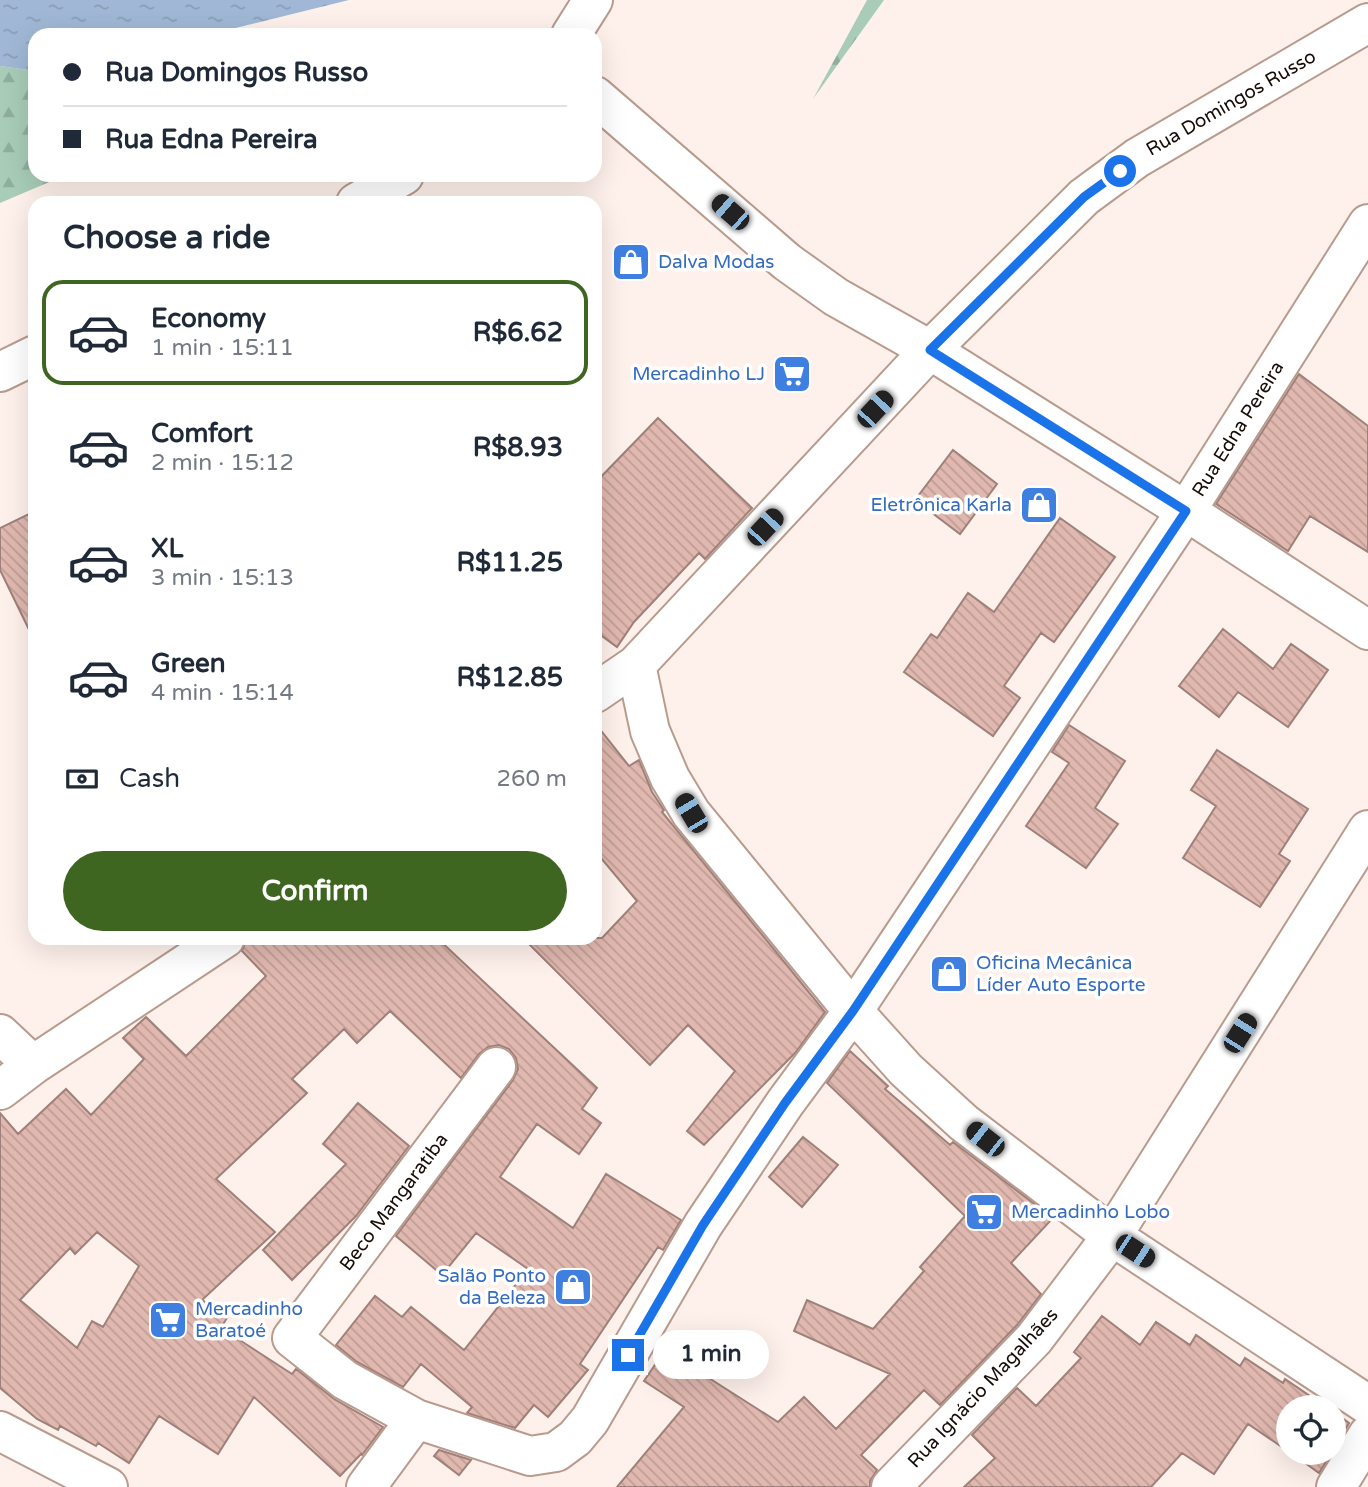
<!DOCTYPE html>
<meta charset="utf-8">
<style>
:root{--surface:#fff;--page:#f6f6f7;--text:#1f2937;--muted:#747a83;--line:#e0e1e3;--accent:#3f6621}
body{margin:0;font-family:"Varela Round",sans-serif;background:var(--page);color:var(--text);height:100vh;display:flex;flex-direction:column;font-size:26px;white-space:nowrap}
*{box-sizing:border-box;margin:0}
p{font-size:23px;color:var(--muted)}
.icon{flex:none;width:38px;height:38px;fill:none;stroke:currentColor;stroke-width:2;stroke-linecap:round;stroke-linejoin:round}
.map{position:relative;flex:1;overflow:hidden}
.drawer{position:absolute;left:28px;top:196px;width:574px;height:749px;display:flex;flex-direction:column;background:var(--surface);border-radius:21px;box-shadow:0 7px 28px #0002}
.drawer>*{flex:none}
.hud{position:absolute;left:28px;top:28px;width:574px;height:154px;border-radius:21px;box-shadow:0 7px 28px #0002;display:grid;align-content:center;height:154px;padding:0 35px;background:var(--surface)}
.buttons{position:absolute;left:1276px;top:1395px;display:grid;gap:14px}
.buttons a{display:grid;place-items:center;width:70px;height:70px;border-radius:50%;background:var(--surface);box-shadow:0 7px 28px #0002;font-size:35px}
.end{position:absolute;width:32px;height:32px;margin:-16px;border:9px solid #1a73e8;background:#fff;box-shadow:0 0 0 4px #fff}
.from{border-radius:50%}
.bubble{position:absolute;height:49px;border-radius:24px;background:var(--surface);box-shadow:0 7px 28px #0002;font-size:23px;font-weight:700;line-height:49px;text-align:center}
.car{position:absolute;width:21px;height:42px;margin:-21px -10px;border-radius:9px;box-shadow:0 0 5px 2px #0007;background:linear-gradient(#222 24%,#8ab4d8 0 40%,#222 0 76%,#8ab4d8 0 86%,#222 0)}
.hud b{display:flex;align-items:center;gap:24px;height:66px;font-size:26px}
.hud b+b{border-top:2px solid var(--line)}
.hud i{width:18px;height:18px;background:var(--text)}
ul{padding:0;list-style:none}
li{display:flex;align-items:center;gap:21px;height:105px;margin:0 14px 10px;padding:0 21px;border:4px solid transparent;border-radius:21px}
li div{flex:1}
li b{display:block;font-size:26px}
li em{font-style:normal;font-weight:700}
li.selected{border-color:var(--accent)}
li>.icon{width:63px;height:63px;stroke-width:1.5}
h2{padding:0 35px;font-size:32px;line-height:84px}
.pay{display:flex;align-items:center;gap:18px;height:77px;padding:0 35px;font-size:26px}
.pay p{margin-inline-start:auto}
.action{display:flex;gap:14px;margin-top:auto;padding:14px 35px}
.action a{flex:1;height:80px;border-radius:42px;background:var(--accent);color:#fff;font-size:28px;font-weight:700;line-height:80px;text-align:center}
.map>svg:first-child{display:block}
</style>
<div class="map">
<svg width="1368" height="1487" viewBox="0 0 1368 1487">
<defs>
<pattern id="forest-firs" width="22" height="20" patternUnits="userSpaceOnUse" patternTransform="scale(1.75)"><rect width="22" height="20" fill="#a8ccb8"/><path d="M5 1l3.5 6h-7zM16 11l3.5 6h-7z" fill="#90ae9d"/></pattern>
<pattern id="water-ripples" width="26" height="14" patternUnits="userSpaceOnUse" patternTransform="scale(1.75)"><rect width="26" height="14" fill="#a0b8d5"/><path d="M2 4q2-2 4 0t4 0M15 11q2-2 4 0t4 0" fill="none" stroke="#899db5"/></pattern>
<pattern id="building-back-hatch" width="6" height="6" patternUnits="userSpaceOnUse" patternTransform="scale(1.75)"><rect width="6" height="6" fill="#e0b8af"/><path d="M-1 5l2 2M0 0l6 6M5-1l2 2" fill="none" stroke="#bf9d95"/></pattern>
</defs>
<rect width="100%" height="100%" fill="#fef1eb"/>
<path fill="url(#forest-firs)" d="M867 0H884L813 99Z
M0 66 35 71V175H60L54 180 0 203Z"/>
<path fill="url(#water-ripples)" d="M0 0H349L207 35H35V71L0 66Z"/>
<path fill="url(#building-back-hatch)" stroke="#9f807a" stroke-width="2" fill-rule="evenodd" d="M1299 374 1368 426V552L1310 516 1288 551 1216 504Z
M658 418 752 508 705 559 699 553 634 622 617 647 595 631V483Z
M953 450 997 484 960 534 915 500Z
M35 511V642L0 570V528Z
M1060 518 1115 557 1054 642 1041 633 1004 686 1020 698 993 736 904 672 931 634 937 638 968 593 994 612Z
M1223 629 1273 669 1291 644 1328 670 1288 727 1238 692 1219 717 1179 686Z
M595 723 629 766 639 760 652 792 664 810 662 812 825 1012 796 1052 704 1145 687 1131 735 1071 688 1025 650 1065 523 938H602L637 901 595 851Z
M1069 725 1125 761 1095 808 1118 824 1086 868 1026 826 1069 763 1052 752Z
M1217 750 1308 809 1279 854 1290 861 1260 907 1183 858 1216 806 1191 790Z
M247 938H437L597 1088 582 1109 601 1123 579 1154 537 1124 500 1177 573 1228 606 1174 681 1220 663 1250 658 1247 580 1364 588 1370 548 1417 534 1405 515 1428 467 1413 472 1407 421 1364 403 1387 357 1362 336 1345 375 1296 402 1317 411 1307 464 1350 528 1269 476 1233 442 1275 396 1236 513 1080 518 1069 516 1058 509 1049 499 1045 488 1047 479 1054 461 1078 390 1011 357 1043 344 1029 292 1079 307 1093 216 1179 275 1232 202 1300 228 1316 221 1328 292 1374 296 1369 334 1399 383 1427 362 1455 361 1454 340 1476 254 1397 218 1454 159 1416 129 1463 98 1443 96 1446 60 1426 58 1430 37 1419 0 1388V1113L18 1134 66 1089 91 1115 144 1059 123 1038 146 1017 186 1056 266 976 242 951ZM97 1232 139 1266 103 1327 92 1321 77 1348 20 1300 70 1248 75 1254Z
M850 1051 888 1086 885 1089 950 1145 953 1142 1053 1218 1011 1263 1041 1294 1017 1325 940 1405 924 1390 861 1455 877 1470 870 1481V1487H617L684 1407 644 1381 665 1350 778 1422 804 1397 836 1429 890 1374 794 1331 807 1300 873 1329 924 1271 920 1267 965 1216 827 1083Z
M358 1103 409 1146 356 1216 292 1280 263 1250 346 1164 323 1144Z
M803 1137 838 1165 802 1207 769 1177Z
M1102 1316 1140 1345 1156 1322 1190 1345 1196 1335 1240 1366 1245 1358 1283 1383 1285 1379 1326 1407H1288V1451L1248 1424 1214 1474 1182 1453 1151 1487H964L995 1458 972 1435 1017 1388 1036 1406 1081 1358 1074 1352Z
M1334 1412 1349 1423 1334 1449Z
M439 1450 471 1460 459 1475 434 1456Z
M1290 1452H1332L1319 1473Z"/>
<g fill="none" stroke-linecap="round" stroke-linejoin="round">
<defs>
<path id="minor" d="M571 35 593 0
M595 96 787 262 836 297 930 350 1186 511 1368 630
M356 203 404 175
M0 372 35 355
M636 665 650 731 670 778 691 813 853 1011 906 1070 964 1123 1112 1236 1368 1405
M595 693 636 665 930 350 1084 197 1137 158 1368 23
M0 1034 33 1065
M496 1067 292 1338 345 1380 416 1419 530 1456 556 1452 575 1438 590 1420 703 1225 785 1103 853 1011 1186 511 1368 224
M0 1090 33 1065 225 938
M0 1431 108 1487
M366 1487 416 1419
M891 1487 1034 1339 1112 1236 1368 830
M1336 1487 1368 1435"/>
</defs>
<use href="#minor" stroke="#b99b8e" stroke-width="42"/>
<use href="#minor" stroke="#fff" stroke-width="38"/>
</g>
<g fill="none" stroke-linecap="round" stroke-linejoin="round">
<path stroke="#1a73e8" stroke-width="9" d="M628 1355 703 1225 785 1103 853 1011 1186 511 930 350 1084 197 1120 171"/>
</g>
<defs>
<symbol id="shop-square" viewBox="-11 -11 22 22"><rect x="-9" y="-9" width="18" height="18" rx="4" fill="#3f7fe0" stroke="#fff"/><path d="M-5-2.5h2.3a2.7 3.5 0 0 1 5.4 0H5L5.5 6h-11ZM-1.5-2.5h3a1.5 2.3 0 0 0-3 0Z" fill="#fff"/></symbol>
<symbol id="supermarket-square" viewBox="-11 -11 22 22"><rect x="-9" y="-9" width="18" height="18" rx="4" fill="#3f7fe0" stroke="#fff"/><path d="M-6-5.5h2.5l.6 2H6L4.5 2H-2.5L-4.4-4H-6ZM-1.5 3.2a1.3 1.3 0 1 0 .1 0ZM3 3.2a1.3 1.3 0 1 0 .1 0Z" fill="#fff"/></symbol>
</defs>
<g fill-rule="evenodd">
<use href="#shop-square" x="609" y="240" width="44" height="44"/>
<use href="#supermarket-square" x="770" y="352" width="44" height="44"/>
<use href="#shop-square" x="1017" y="483" width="44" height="44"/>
<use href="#shop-square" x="927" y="952" width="44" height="44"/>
<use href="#supermarket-square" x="962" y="1190" width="44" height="44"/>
<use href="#shop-square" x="551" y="1265" width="44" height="44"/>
<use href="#supermarket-square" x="146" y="1298" width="44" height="44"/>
</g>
<g text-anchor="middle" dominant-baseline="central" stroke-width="7" stroke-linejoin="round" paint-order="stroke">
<g font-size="19" fill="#160c07" stroke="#fff">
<text transform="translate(1231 103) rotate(-30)">Rua Domingos Russo</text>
<text transform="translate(1238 429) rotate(-58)">Rua Edna Pereira</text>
<text transform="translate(394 1202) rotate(-53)">Beco Mangaratiba</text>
<text transform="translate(983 1388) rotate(-47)">Rua Ignácio Magalhães</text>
</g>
<g font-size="19" fill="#366cbe" stroke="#fff" text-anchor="start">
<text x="658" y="262">Dalva Modas</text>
<text x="765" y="374" text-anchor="end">Mercadinho LJ</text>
<text x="1012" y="505" text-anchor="end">Eletrônica Karla</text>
<text x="976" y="963">Oficina Mecânica<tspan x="976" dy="22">Líder Auto Esporte</tspan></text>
<text x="1011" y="1212">Mercadinho Lobo</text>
<text x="546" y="1276" text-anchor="end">Salão Ponto<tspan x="546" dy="22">da Beleza</tspan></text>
<text x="195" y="1309">Mercadinho<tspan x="195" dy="22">Baratoé</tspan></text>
</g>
</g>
</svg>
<div class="buttons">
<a><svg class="icon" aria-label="locate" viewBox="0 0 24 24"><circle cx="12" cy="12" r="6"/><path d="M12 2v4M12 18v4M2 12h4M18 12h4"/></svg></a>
</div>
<i class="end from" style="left:1120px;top:171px"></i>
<i class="end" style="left:628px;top:1355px"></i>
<div class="bubble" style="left:653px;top:1330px;width:116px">1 min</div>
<i class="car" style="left:730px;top:212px;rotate:311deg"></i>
<i class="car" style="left:875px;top:409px;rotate:43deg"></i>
<i class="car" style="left:765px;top:527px;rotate:43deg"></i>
<i class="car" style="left:691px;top:813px;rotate:329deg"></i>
<i class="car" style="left:1240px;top:1033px;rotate:32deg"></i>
<i class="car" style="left:985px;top:1139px;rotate:308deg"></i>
<i class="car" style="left:1135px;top:1251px;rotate:123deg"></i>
<div class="hud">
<b><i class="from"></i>Rua Domingos Russo</b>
<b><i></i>Rua Edna Pereira</b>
</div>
<section class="drawer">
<h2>Choose a ride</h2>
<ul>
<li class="selected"><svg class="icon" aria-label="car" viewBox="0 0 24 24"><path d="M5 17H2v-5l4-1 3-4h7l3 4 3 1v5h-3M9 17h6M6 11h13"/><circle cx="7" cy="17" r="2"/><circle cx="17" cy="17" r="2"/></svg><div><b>Economy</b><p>1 min · 15:11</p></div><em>R$6.62</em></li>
<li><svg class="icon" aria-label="car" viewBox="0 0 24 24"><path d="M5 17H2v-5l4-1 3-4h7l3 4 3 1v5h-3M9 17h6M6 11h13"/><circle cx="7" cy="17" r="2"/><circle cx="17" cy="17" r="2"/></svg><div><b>Comfort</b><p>2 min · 15:12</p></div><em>R$8.93</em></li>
<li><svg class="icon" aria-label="car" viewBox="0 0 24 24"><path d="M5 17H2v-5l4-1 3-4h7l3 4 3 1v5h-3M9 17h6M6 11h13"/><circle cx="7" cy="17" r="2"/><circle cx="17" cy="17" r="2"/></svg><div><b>XL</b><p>3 min · 15:13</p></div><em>R$11.25</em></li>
<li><svg class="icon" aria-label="car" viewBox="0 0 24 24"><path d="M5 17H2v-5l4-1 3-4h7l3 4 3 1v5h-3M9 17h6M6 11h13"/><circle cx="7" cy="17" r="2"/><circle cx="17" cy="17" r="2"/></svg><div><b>Green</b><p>4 min · 15:14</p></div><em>R$12.85</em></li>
</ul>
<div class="pay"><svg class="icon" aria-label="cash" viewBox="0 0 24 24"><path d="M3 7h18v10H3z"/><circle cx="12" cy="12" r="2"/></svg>Cash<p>260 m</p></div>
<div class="action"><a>Confirm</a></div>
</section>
</div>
